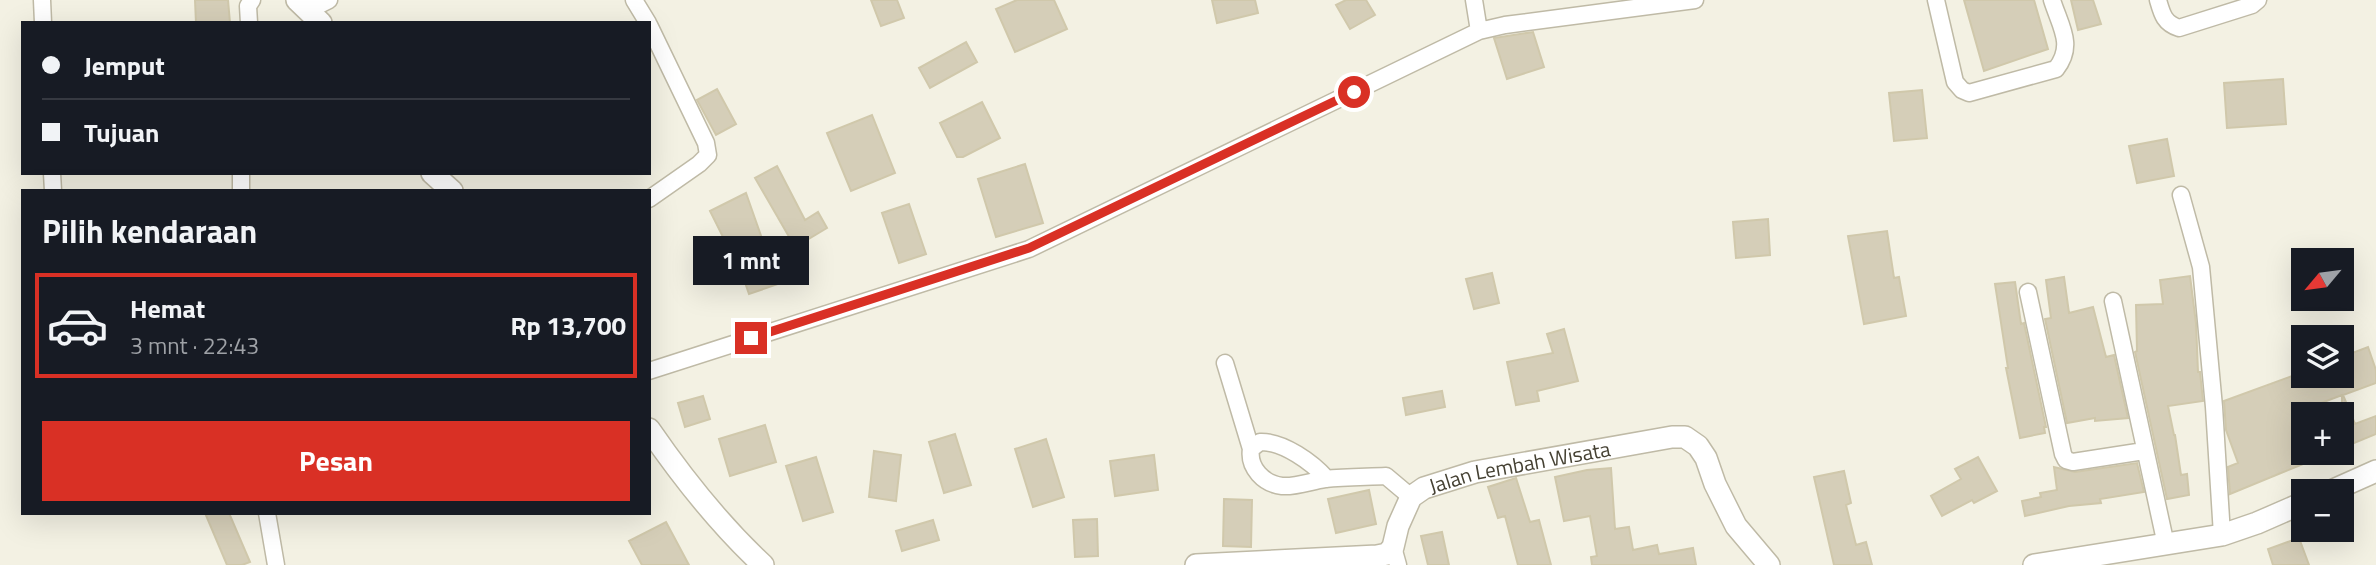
<!DOCTYPE html>
<html lang="id">
<meta charset="utf-8">
<style>
:root{--surface:#171b24;--page:#20242c;--text:#f1f3f6;--muted:#9ea1a6;--line:#363941;--accent:#d93025}
body{margin:0;font-family:"Titillium Web",sans-serif;background:var(--page);color:var(--text);height:100vh;display:flex;flex-direction:column;font-size:26px;white-space:nowrap}
*{box-sizing:border-box;margin:0}
p{font-size:23px;color:var(--muted)}
.icon{flex:none;width:38px;height:38px;fill:none;stroke:currentColor;stroke-width:2;stroke-linecap:round;stroke-linejoin:round}
.map{position:relative;flex:1;overflow:hidden}
.details{position:absolute;left:21px;top:189px;width:630px;height:326px;display:flex;flex-direction:column;background:var(--surface);border-radius:0px;box-shadow:0 7px 28px #0002}
.details>*{flex:none}
.banner{position:absolute;left:21px;top:21px;width:630px;height:154px;border-radius:0px;box-shadow:0 7px 28px #0002;display:grid;align-content:center;height:154px;padding:0 21px;background:var(--surface)}
.needle{width:46px;rotate:241deg}
.tools{position:absolute;left:2291px;top:248px;display:grid;gap:14px}
.tools a{display:grid;place-items:center;width:63px;height:63px;border-radius:0px;background:var(--surface);box-shadow:0 7px 28px #0002;font-size:35px}
.end{position:absolute;width:32px;height:32px;margin:-16px;border:9px solid #d93025;background:#fff;box-shadow:0 0 0 4px #fff}
.from{border-radius:50%}
.bubble{position:absolute;height:49px;border-radius:0px;background:var(--surface);box-shadow:0 7px 28px #0002;font-size:23px;font-weight:700;line-height:49px;text-align:center}
.banner b{display:flex;align-items:center;gap:24px;height:66px;font-size:26px}
.banner b+b{border-top:2px solid var(--line)}
.banner i{width:18px;height:18px;background:var(--text)}
ul{padding:0;list-style:none}
li{display:flex;align-items:center;gap:21px;height:105px;margin:0 14px 10px;padding:0 7px;border:4px solid var(--line);border-radius:0px}
li div{flex:1}
li b{display:block;font-size:26px}
li em{font-style:normal;font-weight:700}
li.on{border-color:var(--accent)}
li>.icon{width:63px;height:63px;stroke-width:1.5}
h2{padding:0 21px;font-size:32px;line-height:84px}
.action{display:flex;gap:14px;margin-top:auto;padding:14px 21px}
.action a{flex:1;height:80px;border-radius:0px;background:var(--accent);color:#fff;font-size:28px;font-weight:700;line-height:80px;text-align:center}
.map>svg:first-child{display:block}
</style>
<div class="map">
<svg width="2376" height="565" viewBox="0 0 2376 565">
<rect width="100%" height="100%" fill="#f3f1e3"/>
<path fill="#d5ceb8" stroke="#d0c8ab" stroke-width="2" d="M195 0H228L230 23H196Z
M871 0H897L904 18 881 26Z
M1017 0H1054L1067 29 1015 52 996 9Z
M1212 0H1255L1258 13 1217 23Z
M1346 0H1366L1375 15 1350 29 1336 5Z
M1964 0H2034L2048 49 1984 71Z
M2071 0H2093L2101 24 2078 30Z
M1533 32 1544 67 1507 79 1494 38Z
M966 42 977 62 930 88 919 68Z
M2283 79 2286 124 2227 128 2224 83Z
M717 89 736 124 716 135 697 100Z
M1922 90 1927 138 1894 141 1889 93Z
M982 102 1000 138 963 157H957L940 123Z
M872 115 895 173 851 191 827 133Z
M2167 139 2174 176 2137 183 2129 146Z
M1025 164 1043 223 996 237 978 179Z
M777 166 805 220 818 212 827 228 795 247 755 178Z
M746 193 778 284 749 294 730 239 725 241 710 211Z
M909 204 926 254 899 263 882 213Z
M1768 219 1770 255 1736 258 1733 222Z
M1887 231 1894 278 1899 277 1906 316 1864 324 1848 236Z
M1492 273 1499 303 1474 309 1466 279Z
M2190 276 2196 323 2198 372H2200L2203 401 2168 406 2174 435H2175L2181 475 2187 474 2189 495 2167 499 2135 352 2137 351 2136 305 2163 304 2160 280Z
M2064 277 2069 313 2093 307 2106 357 2114 355 2128 418 2095 421V418L2067 423 2045 319 2051 318 2046 280Z
M2015 282 2021 324 2024 323 2046 427H2044L2045 433 2020 438 2006 368H2008L1995 284Z
M1564 329 1578 381 1537 391 1539 401 1516 405 1507 362 1553 353 1547 334Z
M2368 347 2376 370V383L2343 395 2355 424 2376 416V434L2342 448V395L2303 410V464L2230 494 2228 467 2238 463 2226 430 2224 401 2303 372V376H2342V357Z
M1442 391 1445 407 1406 415 1403 398Z
M703 396 710 419 685 427 678 403Z
M765 425 776 462 730 476 719 439Z
M955 434 971 485 944 493 929 442Z
M1046 439 1064 497 1033 507 1015 449Z
M874 451 901 455 896 501 869 497Z
M1154 455 1158 490 1115 496 1110 461Z
M816 457 833 512 803 521 786 466Z
M1978 457 1997 491 1974 503 1972 500 1942 516 1931 496 1961 479 1955 469Z
M2137 463 2144 492 2100 499 2101 503 2069 506 2025 516 2022 501 2041 497 2040 493 2057 490 2054 467 2075 472Z
M1611 468 1615 529 1629 527 1633 550 1657 545 1659 554 1693 548 1696 565H1592L1591 557 1597 556 1590 516 1564 521 1555 477 1587 470Z
M1844 471 1851 503 1846 505 1856 545 1866 542 1872 565H1834L1814 477Z
M1516 478 1530 522 1539 520 1551 565H1518L1505 516 1498 518 1488 487Z
M1369 490 1376 524 1336 533 1328 499Z
M1224 499 1252 500 1251 547 1223 546Z
M205 513H229L250 562 242 565H227Z
M1097 519 1098 556 1075 557 1073 520Z
M933 520 939 540 902 551 896 531Z
M666 522 689 565H642L629 541Z
M1442 532 1449 565H1428L1421 536Z
M2299 538 2309 565H2273L2268 549Z"/>
<g fill="none" stroke-linecap="round" stroke-linejoin="round">
<defs>
<path id="minor" d="M42 0 43 23
M634 0 648 23
M1474 0 1479 31
M1936 0 1955 82 1962 90 1969 93 2056 69C2075 45 2060 26 2052 0
M2158 0C2162 14 2164 23 2179 28L2252 5 2258 0
M309 10 329 0
M249 23 248 6 252 0
M649 25 706 143 708 155 699 164 649 199
M52 173 53 191
M241 191V173
M2181 195 2201 267 2214 407 2222 535
M2028 292 2063 454 2066 460 2073 462 2144 451
M2113 301 2166 545
M1225 363 1251 449C1248 468 1264 484 1282 486 1297 487 1311 481 1325 479 1345 477 1365 477 1386 476L1411 497
M649 371 1029 249 1479 31 1505 25 1695 0
M1251 449 1260 442C1283 441 1313 463 1327 479
M267 513 276 565
M1393 547 1398 565"/>
<g id="tertiary">
<path d="M297 0 321 23"/>
<path d="M432 173 452 191"/>
<path d="M649 429C682 477 720 525 763 565"/>
<path d="M2329 492 2376 471"/>
<path id="s1" d="M1196 565 1377 556 1387 554 1393 547 1398 526 1411 497 1424 488 1475 472 1672 437H1685L1698 446 1706 458 1715 484 1736 526 1769 565"/>
<path d="M2034 565 2222 535 2257 523 2303 503"/>
</g>
</defs>
<use href="#minor" stroke="#bfbaa6" stroke-width="19"/>
<use href="#tertiary" stroke="#bfbaa6" stroke-width="24"/>
<use href="#minor" stroke="#fff" stroke-width="16"/>
<use href="#tertiary" stroke="#fff" stroke-width="21"/>
</g>
<g fill="none" stroke-linecap="round" stroke-linejoin="round">
<path stroke="#d93025" stroke-width="9" d="M751 338 1029 248 1354 92"/>
</g>
<g text-anchor="middle" dominant-baseline="central" stroke-width="7" stroke-linejoin="round" paint-order="stroke">
<g font-size="21" fill="#454133" stroke="#fff">
<text stroke="none"><textPath href="#s1" startOffset="368">Jalan Lembah Wisata</textPath></text>
</g>
</g>
</svg>
<div class="tools">
<a><svg class="needle" viewBox="-14 -14 28 28"><path d="M0-13l5 13h-10z" fill="#e53935"/><path d="M0 13l5-13h-10z" fill="#9ea1a6"/></svg></a>
<a><svg class="icon" aria-label="layers" viewBox="0 0 24 24"><path d="M12 4l9 5-9 5-9-5zM3 14l9 5 9-5"/></svg></a>
<a>+</a>
<a>−</a>
</div>
<i class="end from" style="left:1354px;top:92px"></i>
<i class="end" style="left:751px;top:338px"></i>
<div class="bubble" style="left:693px;top:236px;width:116px">1 mnt</div>
<div class="banner">
<b><i class="from"></i>Jemput</b>
<b><i></i>Tujuan</b>
</div>
<section class="details">
<h2>Pilih kendaraan</h2>
<ul>
<li class="on"><svg class="icon" aria-label="car" viewBox="0 0 24 24"><path d="M5 17H2v-5l4-1 3-4h7l3 4 3 1v5h-3M9 17h6M6 11h13"/><circle cx="7" cy="17" r="2"/><circle cx="17" cy="17" r="2"/></svg><div><b>Hemat</b><p>3 mnt · 22:43</p></div><em>Rp 13,700</em></li>
</ul>
<div class="action"><a>Pesan</a></div>
</section>
</div>
